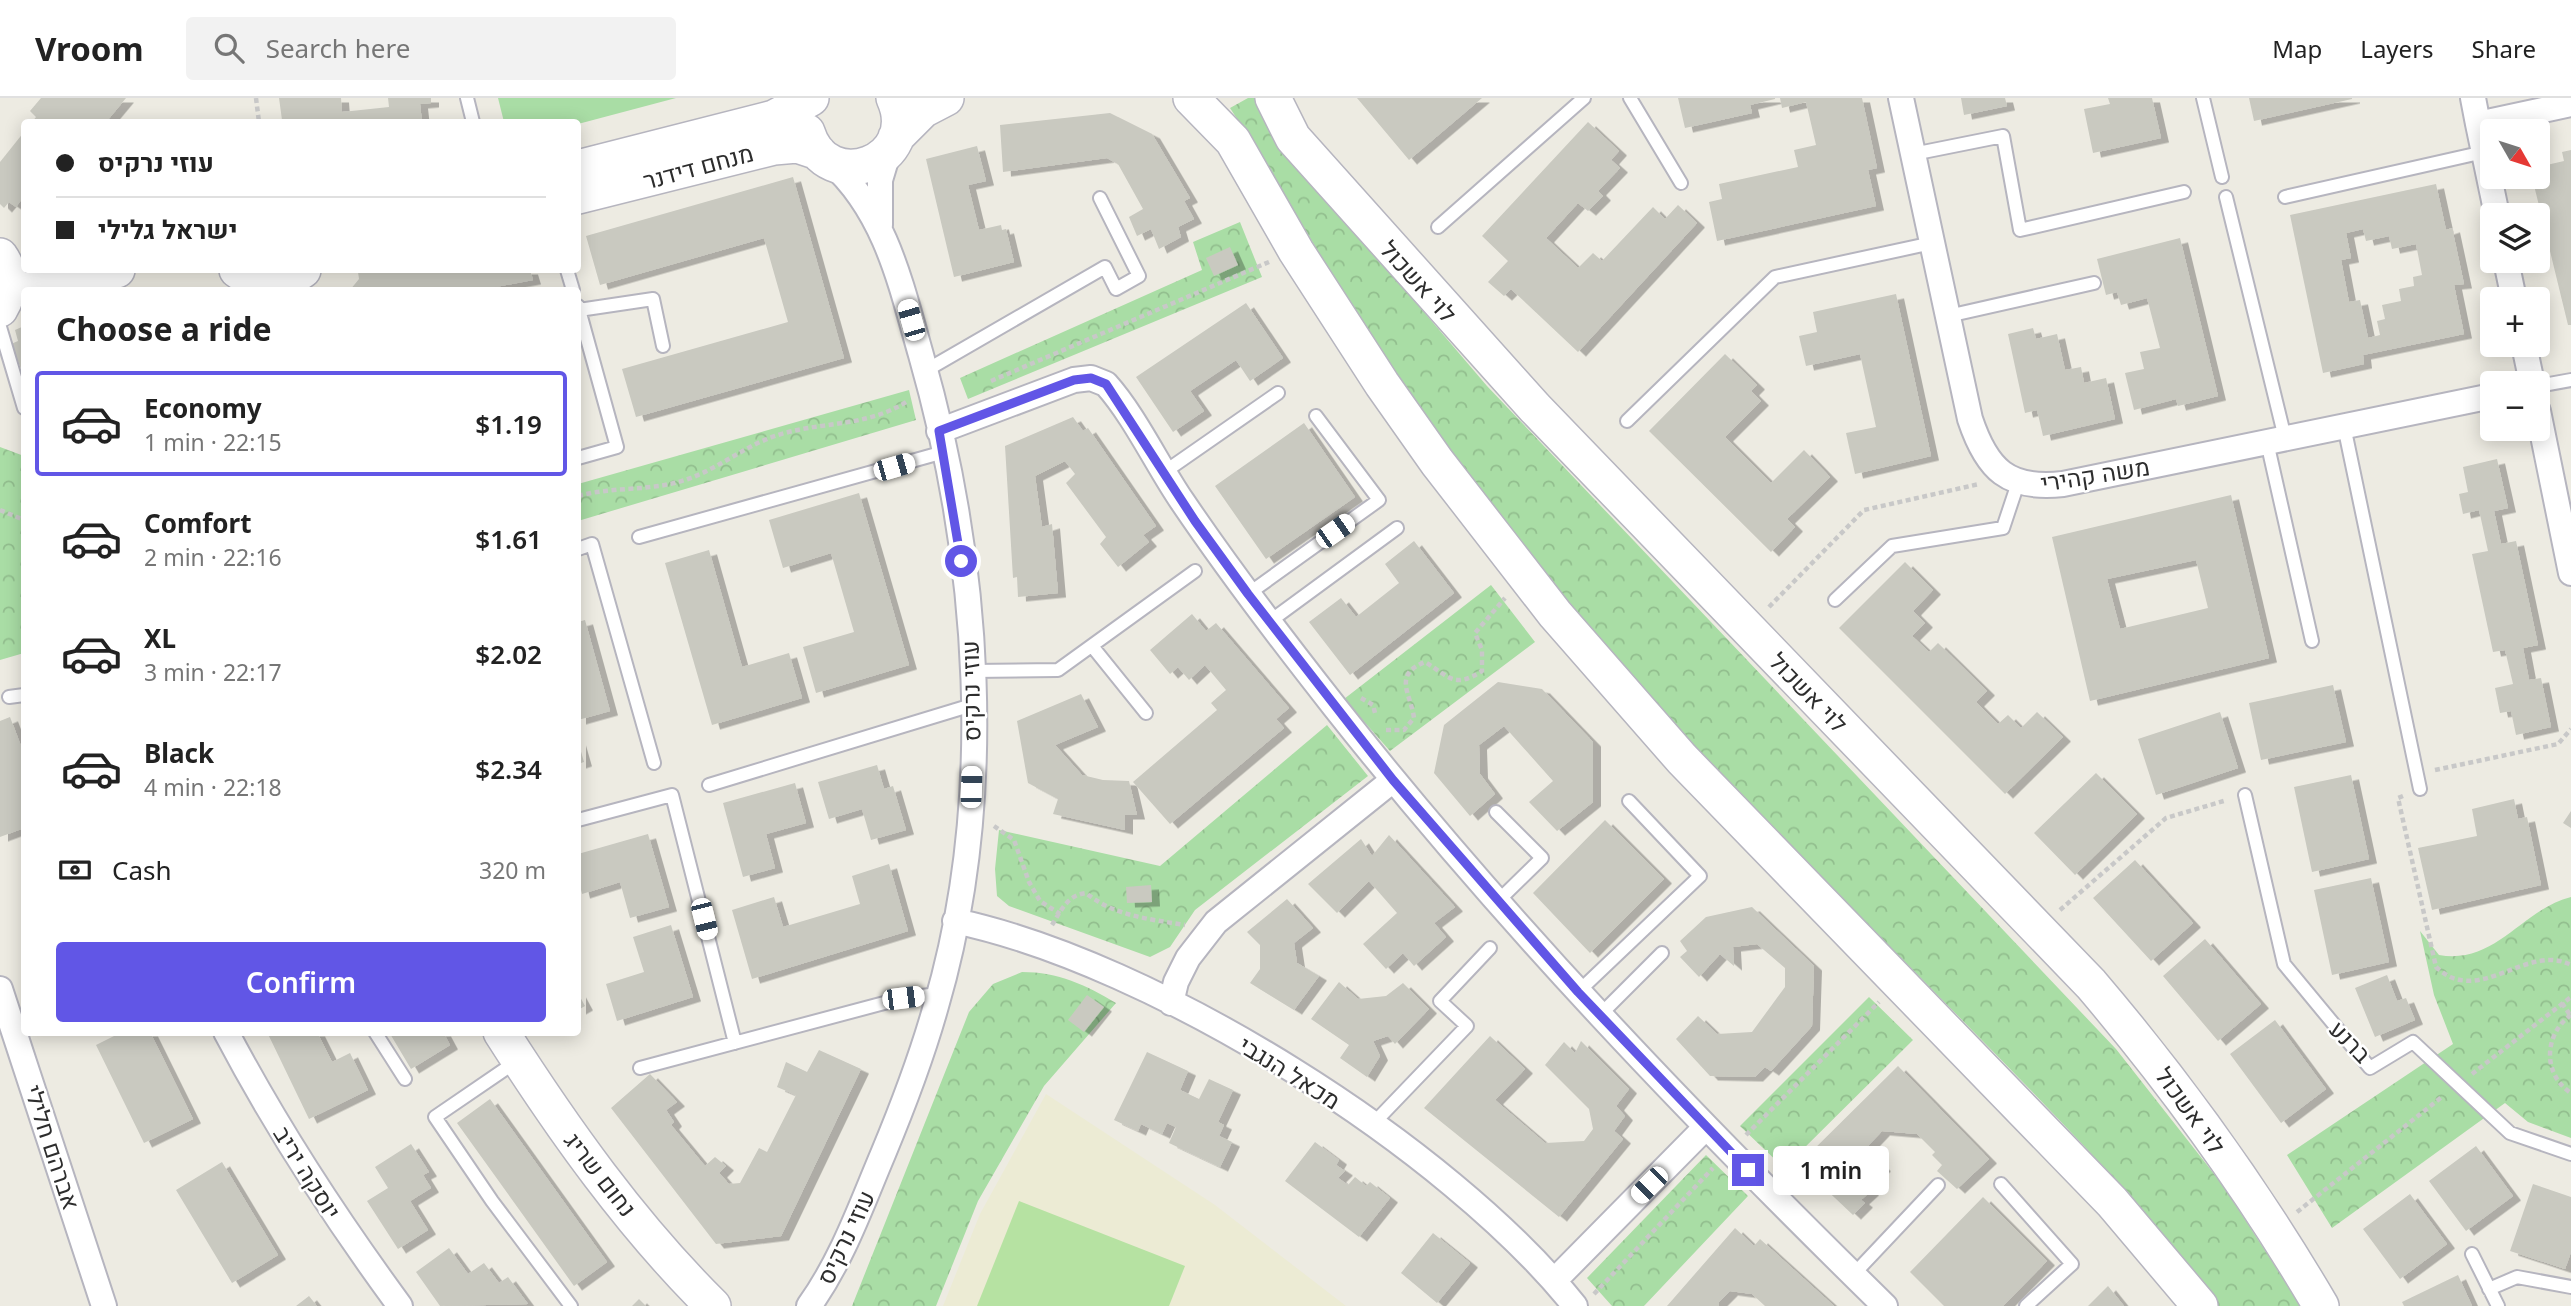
<!DOCTYPE html>
<meta charset="utf-8">
<style>
:root{--surface:#fff;--page:#f2f2f2;--text:#222;--muted:#767676;--line:#e0e0e0;--accent:#6156e6}
body{margin:0;font-family:"Noto Sans",Heebo,sans-serif;background:var(--page);color:var(--text);height:100vh;display:flex;flex-direction:column;font-size:26px;white-space:nowrap}
*{box-sizing:border-box;margin:0}
p{font-size:23px;color:var(--muted)}
.icon{flex:none;width:38px;height:38px;fill:none;stroke:currentColor;stroke-width:2;stroke-linecap:round;stroke-linejoin:round}
.map{position:relative;flex:1;overflow:hidden}
.details{position:absolute;left:21px;top:189px;width:560px;height:749px;display:flex;flex-direction:column;background:var(--surface);border-radius:7px;box-shadow:0 4px 18px #0003}
.details>*{flex:none}
.guide{position:absolute;left:21px;top:21px;width:560px;height:154px;border-radius:7px;box-shadow:0 4px 18px #0003;display:grid;align-content:center;height:154px;padding:0 35px;background:var(--surface)}
.needle{width:46px;rotate:129deg}
.fabs{position:absolute;left:2480px;top:21px;display:grid;gap:14px}
.fabs a{display:grid;place-items:center;width:70px;height:70px;border-radius:7px;background:var(--surface);box-shadow:0 4px 18px #0003;font-size:35px}
.end{position:absolute;width:32px;height:32px;margin:-16px;border:9px solid #6156e6;background:#fff;box-shadow:0 0 0 4px #fff}
.from{border-radius:50%}
.bubble{position:absolute;height:49px;border-radius:7px;background:var(--surface);box-shadow:0 4px 18px #0003;font-size:23px;font-weight:600;line-height:49px;text-align:center}
.car{position:absolute;width:21px;height:42px;margin:-21px -10px;border-radius:9px;box-shadow:0 0 5px 2px #0007;background:linear-gradient(#fff 24%,#345 0 40%,#fff 0 76%,#345 0 86%,#fff 0)}
.guide b{display:flex;align-items:center;gap:24px;height:66px;font-size:26px}
.guide b+b{border-top:2px solid var(--line)}
.guide i{width:18px;height:18px;background:var(--text)}
ul{padding:0;list-style:none}
li{display:flex;align-items:center;gap:21px;height:105px;margin:0 14px 10px;padding:0 21px;border:4px solid transparent;border-radius:7px}
li div{flex:1}
li b{display:block;font-size:26px}
li em{font-style:normal;font-weight:600}
li.selected{border-color:var(--accent)}
li>.icon{width:63px;height:63px;stroke-width:1.5}
h2{padding:0 35px;font-size:32px;line-height:84px}
.pay{display:flex;align-items:center;gap:18px;height:77px;padding:0 35px;font-size:26px}
.pay p{margin-inline-start:auto}
.action{display:flex;gap:14px;margin-top:auto;padding:14px 35px}
.action a{flex:1;height:80px;border-radius:7px;background:var(--accent);color:#fff;font-size:28px;font-weight:600;line-height:80px;text-align:center}
header{display:flex;align-items:center;gap:42px;box-sizing:border-box;height:98px;padding:0 35px;background:var(--surface);border-bottom:2px solid var(--line)}
header strong{font-size:33px}
nav{display:flex;gap:38px;margin-inline-start:auto;font-size:24px}
.search{width:490px;height:63px;background:var(--page);display:flex;align-items:center;gap:18px;box-sizing:border-box;padding:0 24px;border-radius:7px;color:var(--muted);font-size:26px}
.map>svg:first-child{display:block}
</style>
<header>
<strong>Vroom</strong>
<div class="search"><svg class="icon" aria-label="search" viewBox="0 0 24 24"><circle cx="10" cy="10" r="6"/><path d="M15 15l6 6"/></svg>Search here</div>
<nav><a>Map</a><a>Layers</a><a>Share</a></nav>
</header>
<div class="map">
<svg width="2571" height="1208" viewBox="0 0 2571 1208">
<defs>
<pattern id="park-crowns" width="20" height="18" patternUnits="userSpaceOnUse" patternTransform="scale(1.75)"><rect width="20" height="18" fill="#a9dda5"/><path d="M2 6a3 3 0 1 1 6 0M12 15a3 3 0 1 1 6 0" fill="none" stroke="#92be8e"/></pattern>
<filter id="shadow"><feDropShadow dx="8" dy="4.5" stdDeviation="0" flood-color="#0004"/></filter>
</defs>
<rect width="100%" height="100%" fill="#edebe2"/>
<path fill="#ecebd4" d="M1046 996 1215 1107 1346 1208H943L980 1116Z"/>
<path fill="#a9dda5" d="M498 0H676L578 26 504 24Z"/>
<path fill="url(#park-crowns)" d="M1248 0H1260L1290 57 1487 288 2116 951 2222 1086 2301 1208H2218L2142 1111 2084 1048C1903 856 1706 676 1539 472 1475 393 1416 310 1362 224 1316 153 1276 80 1230 10Z
M1240 124 1262 179 968 301 960 280 1202 172 1193 144Z
M909 292 916 322 578 423V386Z
M0 349 24 358V555L0 562Z
M1491 487 1535 544 1390 653 1344 601Z
M1327 627 1368 678 1195 812 1170 849 1150 859 1009 808 997 798 995 771 999 732 1160 768Z
M2571 799V1040L2528 1024 2505 1005 2332 1130 2287 1057 2453 946 2434 897 2420 833 2439 857C2496 867 2522 811 2571 799Z
M1022 874C1058 874 1086 887 1116 905L1044 988 978 1103 936 1208H852L969 914 993 886Z
M1869 899 1913 942 1784 1070 1740 1028Z
M1706 1057 1748 1098 1644 1208H1612L1587 1180Z"/>
<path fill="#b6e2a2" d="M1019 1103 1185 1168 1169 1208H977Z"/>
<path fill="#c9c9c0" fill-rule="evenodd" filter="url(#shadow)" d="M41 0H126L106 24H32L36 19 30 13Z
M279 0H341L342 14 389 9 388 0H431V5L420 6 422 24H291V21L282 22Z
M1357 0H1482L1409 62Z
M1678 0H1775V1L1750 7 1752 15 1685 30Z
M1780 0H1862L1877 70 1868 72 1876 108 1717 143 1709 104 1722 101 1719 86 1798 69 1794 52 1816 47 1806 4 1782 10Z
M1961 0H2005L2007 8 1964 17Z
M2108 0H2152L2161 40 2093 55 2084 11 2110 6Z
M2249 0H2352V1L2254 23Z
M1110 15 1152 36 1190 100 1184 103 1194 121 1178 129 1181 139 1159 151 1151 131 1137 138 1129 119 1143 111 1118 66 1107 60 1003 74 1000 27Z
M1588 24 1619 53 1611 62 1620 70 1598 93 1603 98 1588 113 1578 105 1546 140 1578 170 1593 155 1602 163 1653 109 1665 121 1678 107 1697 125 1578 254 1511 191 1504 198 1488 184 1508 163 1482 138Z
M24 34V98L16 109 9 104 4 110 0 106V64Z
M977 48 986 83 968 87 979 132 1001 127 1002 132 1006 131 1014 164 954 179 926 61Z
M2571 52V227H2568L2532 79H2538V69L2564 63 2562 54Z
M793 79 844 260 636 319 622 271 788 224 764 140 600 187 586 138Z
M2436 86 2446 132 2452 130 2464 186 2454 187 2464 236 2363 257 2364 266 2323 275 2290 117ZM2363 131 2366 143 2389 138 2392 151 2416 146 2422 177 2413 179 2414 188 2399 191 2401 203 2382 207 2385 221 2377 223 2380 237 2368 240 2360 202 2349 204 2341 162 2351 160 2346 135Z
M2180 140 2218 298 2178 308 2176 301 2134 312 2125 275 2144 271 2140 254 2160 250 2147 200 2121 207 2117 194 2106 197 2097 161Z
M1230 149 1238 167 1214 178 1206 160Z
M372 172H530L533 182 480 192H350L359 181 358 174Z
M1896 196 1931 358 1855 376 1846 335 1876 329 1860 256 1806 268 1799 238 1817 234 1813 214Z
M1246 205 1283 260 1250 283 1236 262 1190 293 1204 313 1173 334 1136 279Z
M24 228V278L11 246 18 243 15 232Z
M2033 230 2036 241 2057 236 2065 272 2081 269 2084 285 2106 280 2115 321 2043 338 2037 312 2025 315 2008 236Z
M1725 256 1757 287 1751 293 1761 303 1725 339 1771 385 1804 352 1830 379 1787 421 1795 429 1771 454 1649 333Z
M1073 319 1083 333 1088 330 1156 428 1143 437 1149 444 1118 469 1100 446 1106 439 1066 385 1075 376 1065 363 1035 378 1042 429 1052 426 1058 495 1018 499 1017 479 1013 480 1005 348Z
M1304 325 1355 399 1266 461 1215 388Z
M2497 361 2508 410 2494 413 2501 446 2516 443 2538 547 2523 550 2529 582 2541 580 2551 629 2516 637 2511 613 2500 615 2495 590 2513 586 2505 552 2493 554 2472 456 2488 453 2479 412 2463 416 2459 396 2468 394 2463 369Z
M859 395 909 567 816 595 803 549 854 534 831 455 783 470 769 422Z
M2231 397 2269 560 2090 603 2052 439ZM2196 462 2208 510 2120 531 2107 481Z
M1414 443 1454 495 1350 577 1309 524 1341 500 1356 519 1399 485 1385 466Z
M709 452 742 569 789 555 802 600 712 627 665 465Z
M1905 464 1933 492 1913 513 1925 525 1912 538 1929 554 1938 545 1987 593 1976 604 1998 626 2008 617 2021 630 2037 614 2063 639 2005 696 1839 530Z
M1192 516 1206 533 1216 525 1289 610 1276 621 1284 630 1170 726 1133 684 1217 612 1211 605 1226 592 1205 567 1189 582 1178 569 1170 576 1150 552Z
M585 522 610 613 578 622V524Z
M1498 584 1542 591 1593 644V704L1557 733 1529 704 1553 683 1504 628 1479 647 1480 676 1495 696 1470 718 1434 675 1444 627Z
M2333 587 2346 644 2261 662 2249 605Z
M1081 596 1098 629 1055 647 1082 677 1103 682 1129 683 1137 717H1125V732L1053 716 1058 701 1028 685 1017 623Z
M2220 614 2238 670 2156 697 2138 641Z
M10 619 24 656V730L0 739V623Z
M578 643 584 664 578 666Z
M877 667 884 691 893 688 906 732 871 742 862 711 829 721 818 684Z
M2096 675 2137 716 2075 777 2034 735Z
M2351 677 2369 761 2312 774 2294 689Z
M795 685 806 725 766 736 775 770 743 779 723 705Z
M2514 701 2518 721 2527 719 2541 787 2432 812 2418 750 2477 738 2472 711Z
M2571 713V730L2563 725Z
M1605 722 1664 781 1590 855 1533 795Z
M648 736 669 809 630 820 620 784 582 796 578 779V756Z
M1389 737 1455 809 1434 825 1446 839 1414 868 1403 855 1386 871 1363 846 1397 815 1369 783 1337 815 1308 786 1361 741 1372 758Z
M2135 762 2193 825 2151 863 2093 800Z
M889 766 908 833 752 881 732 812 774 799 783 829 860 806 852 778Z
M2371 780 2389 864 2332 877 2314 792Z
M1151 787 1152 804 1127 805 1126 789Z
M1287 801 1313 830 1294 845 1297 865 1319 878 1294 912 1250 885 1260 871V847L1247 834Z
M1752 809 1814 868 1812 928 1771 973 1765 969 1755 979 1710 978 1676 941 1698 918 1717 936 1752 934 1785 889V870L1757 846 1733 849 1734 868 1720 856 1699 879 1680 859 1687 853 1680 843 1706 819Z
M671 827 693 899 617 923 606 886 644 874 633 839Z
M2205 841 2261 906 2218 943 2163 878Z
M2387 877 2397 903 2406 900 2415 922 2375 939 2355 890Z
M1339 884 1358 901 1386 898 1403 885 1429 911 1395 946 1388 938 1373 943 1380 958 1367 979 1340 960 1349 947 1311 921Z
M578 895 585 908 578 912Z
M1087 897 1104 909 1084 934 1068 922Z
M2275 922 2326 991 2281 1025 2230 956Z
M122 934H150L193 1021 144 1045 96 947Z
M267 934H317L332 964 350 955 368 992 309 1021Z
M389 934H443L450 947 411 971Z
M1490 938 1525 971 1495 1002 1545 1045 1584 1043 1593 1031 1589 1011 1545 967 1564 944 1575 955 1581 943 1629 991 1616 1008 1625 1018 1614 1033 1623 1041 1559 1119 1424 1010Z
M819 952 861 971 781 1138 716 1146 611 1010 650 976 677 1004 666 1012 674 1024 671 1027 705 1068 715 1059 726 1068 719 1075 729 1086 740 1085 759 1050 767 1054 796 997 777 989 786 964 807 974Z
M1147 954 1188 973 1180 992 1199 1001 1209 981 1233 992 1218 1024 1224 1027 1219 1038 1232 1044 1220 1069 1169 1045 1176 1029 1167 1025 1162 1036 1141 1026 1138 1033 1114 1022Z
M1898 968 1989 1061 1957 1091 1937 1073 1942 1067 1932 1057 1935 1054 1917 1036 1882 1033 1865 1051 1883 1069 1865 1085 1871 1093 1861 1102 1865 1105 1853 1117 1799 1066Z
M490 1001 607 1164 574 1188 457 1025Z
M1315 1044 1339 1062 1336 1067 1345 1073 1338 1080 1348 1087 1355 1079 1366 1088 1370 1084 1390 1100 1359 1139 1285 1083Z
M411 1046 429 1074 423 1077 431 1090 410 1103 428 1132 398 1151 367 1103 388 1090 375 1069Z
M2476 1048 2513 1098 2466 1133 2429 1083Z
M222 1064 278 1157 232 1185 176 1092Z
M2533 1086 2571 1099V1154L2565 1171 2510 1153Z
M2410 1096 2447 1146 2400 1181 2363 1131Z
M1983 1099 2047 1163 2003 1208H1944L1910 1174Z
M1735 1130 1754 1148 1760 1141 1834 1208H1765L1752 1196 1730 1193 1719 1204V1208H1667Z
M1433 1135 1470 1165 1437 1205 1401 1175Z
M449 1150 468 1176 484 1165 499 1185 508 1179 528 1206 440 1208 416 1174Z
M2458 1177 2472 1208H2404L2402 1204Z
M2108 1188 2124 1208H2088Z
M309 1198 317 1208H296Z
M639 1201 646 1208H632Z"/>
<g fill="none" stroke-linecap="round" stroke-linejoin="round">
<defs>
<path id="lane" d="M467 0 473 24
M1630 0 1681 85
M2203 0 2222 79
M1913 56 2003 38 2020 132 2184 94
M2226 99 2285 340
M2285 99 2484 54
M1438 129 1584 0
M567 172 573 192
M578 208 617 349 578 360
M579 212 653 201 663 248
M1948 218 2094 185
M0 229 24 310
M925 273 1105 169 1116 191 1139 178 1100 100
M2538 288 2571 282
M1627 323 1775 179 1932 145
M2344 328 2420 691
M2267 344 2312 543
M1163 375 1278 295
M639 439 944 354
M578 451 592 446 654 665
M1248 496 1379 402 1316 318
M1835 502 1892 448 2003 430 2018 385
M1269 524 1397 430
M1092 548 1146 615
M971 573 1058 572 1195 473
M9 599 24 597
M709 687 972 607
M2245 697 2284 866 2370 970 2413 944 2510 1035 2571 1056
M1496 714 1542 760 1497 804
M578 722 672 697 735 945
M1578 894 1700 778 1629 703
M1600 917 1662 855
M375 934 405 981
M517 963 435 1019 492 1103 571 1208
M640 970 903 900 939 896
M1372 1027 1467 928 1440 903 1490 850
M2001 1086 2072 1166 2026 1208
M2472 1156 2498 1208
M1853 1177 1938 1087
M2489 1191 2517 1179 2571 1189"/>
<path id="street" d="M1901 0 1970 321C1987 372 2008 392 2063 386L2492 298
M2473 0 2478 26 2571 6
M2478 26 2497 117
M880 127V82L889 52
M2506 163 2514 201
M2524 247 2532 285
M2538 313 2571 475
M939 333 1074 282 1091 280 1106 286C1134 317 1158 368 1182 403 1230 474 1282 542 1334 608 1503 822 1691 1018 1885 1208
M955 823C1154 865 1448 1049 1575 1208
M0 891 104 1208
M1171 905 1176 884 1188 860 1216 824 1393 682
M226 934C277 1031 336 1121 400 1208
M1554 1183 1706 1029
M809 1208C842 1162 861 1108 883 1056 903 1008 922 958 936 908 997 700 980 463 921 257 901 187 886 114 830 64"/>
<path id="secondary" d="M1191 0 1233 43 1296 153 1382 286 1437 364 1555 516 1682 661 2112 1104 2200 1208
M1273 0 1293 40 1535 310 2091 886C2177 987 2254 1094 2321 1208
M807 34C827 100 923 64 894 0
M896 39 923 12 946 0
M578 70 774 20 811 0
M578 98 774 49 797 47 818 54
M0 158C12 175 11 193 0 211
M237 172C258 188 283 187 303 172
M30 192 54 183 117 172
M501 934C563 1031 631 1127 713 1208"/>
</defs>
<use href="#lane" stroke="#b6b5bf" stroke-width="16"/>
<use href="#street" stroke="#b6b5bf" stroke-width="28"/>
<use href="#secondary" stroke="#b6b5bf" stroke-width="38"/>
<path stroke="#c8c8c8" stroke-width="4.5" stroke-dasharray="5 3.5" stroke-linecap="butt" d="M256 0 259 24
M991 283 1269 164
M578 398C614 388 651 394 688 381 722 369 749 344 785 335 829 323 866 329 908 303
M0 412 24 422
M1769 509 1864 412 1979 386
M1361 600 1373 607 1375 615
M1386 632H1404L1414 620C1411 596 1392 577 1425 564 1450 579 1454 591 1482 573V552L1475 535 1505 500
M2435 672 2558 646 2571 631
M2403 698 2398 700 2436 869C2479 910 2527 844 2571 867
M994 728 1014 742 1029 784 1040 803 1060 816
M2060 812 2166 720 2227 702
M1052 827C1061 813 1067 797 1086 795 1114 818 1149 821 1185 827
M2562 905 2570 917
M2571 917C2544 936 2542 976 2571 995
M2472 976 2571 899
M1746 1037 1879 904
M2297 1114 2443 998
M1594 1196 1713 1070"/>
<use href="#lane" stroke="#fff" stroke-width="12"/>
<use href="#street" stroke="#fff" stroke-width="24"/>
<use href="#secondary" stroke="#fff" stroke-width="35"/>
</g>
<g fill="none" stroke-linecap="round" stroke-linejoin="round">
<path stroke="#6156e6" stroke-width="9" d="M961 463 939 333 1074 282 1091 280 1106 286 1195 423 1248 496 1393 682 1578 894 1748 1072"/>
</g>
<g text-anchor="middle" dominant-baseline="central" stroke-width="5" stroke-linejoin="round" paint-order="stroke">
<g font-size="24" fill="#2d2d2d" stroke="#fff">
<text transform="translate(698 68) rotate(-15)">מנחם דידנר</text>
<text transform="translate(1419 183) rotate(48)">לוי אשכול</text>
<text transform="translate(2095 376) rotate(-9)">משה קהירי</text>
<text transform="translate(970 593) rotate(-91)">עוזי נרקיס</text>
<text transform="translate(1809 594) rotate(46)">לוי אשכול</text>
<text transform="translate(2351 943) rotate(46)">ברנע</text>
<text transform="translate(1290 974) rotate(32)">מכאל הנגבי</text>
<text transform="translate(2191 1012) rotate(54)">לוי אשכול</text>
<text transform="translate(53 1049) rotate(72)">אברהם חלילי</text>
<text transform="translate(308 1074) rotate(58)">יוסקה יריב</text>
<text transform="translate(601 1076) rotate(52)">נחום שריג</text>
<text transform="translate(845 1139) rotate(-64)">עוזי נרקיס</text>
</g>
</g>
</svg>
<div class="fabs">
<a><svg class="needle" viewBox="-14 -14 28 28"><path d="M0-13l5 13h-10z" fill="#e53935"/><path d="M0 13l5-13h-10z" fill="#767676"/></svg></a>
<a><svg class="icon" aria-label="layers" viewBox="0 0 24 24"><path d="M12 4l9 5-9 5-9-5zM3 14l9 5 9-5"/></svg></a>
<a>+</a>
<a>−</a>
</div>
<i class="end from" style="left:961px;top:463px"></i>
<i class="end" style="left:1748px;top:1072px"></i>
<div class="bubble" style="left:1773px;top:1048px;width:116px">1 min</div>
<i class="car" style="left:911px;top:222px;rotate:344deg"></i>
<i class="car" style="left:894px;top:369px;rotate:74deg"></i>
<i class="car" style="left:1335px;top:433px;rotate:55deg"></i>
<i class="car" style="left:971px;top:689px;rotate:2deg"></i>
<i class="car" style="left:704px;top:821px;rotate:166deg"></i>
<i class="car" style="left:903px;top:900px;rotate:83deg"></i>
<i class="car" style="left:1649px;top:1087px;rotate:225deg"></i>
<div class="guide">
<b><i class="from"></i>עוזי נרקיס</b>
<b><i></i>ישראל גלילי</b>
</div>
<section class="details">
<h2>Choose a ride</h2>
<ul>
<li class="selected"><svg class="icon" aria-label="car" viewBox="0 0 24 24"><path d="M5 17H2v-5l4-1 3-4h7l3 4 3 1v5h-3M9 17h6M6 11h13"/><circle cx="7" cy="17" r="2"/><circle cx="17" cy="17" r="2"/></svg><div><b>Economy</b><p>1 min · 22:15</p></div><em>$1.19</em></li>
<li><svg class="icon" aria-label="car" viewBox="0 0 24 24"><path d="M5 17H2v-5l4-1 3-4h7l3 4 3 1v5h-3M9 17h6M6 11h13"/><circle cx="7" cy="17" r="2"/><circle cx="17" cy="17" r="2"/></svg><div><b>Comfort</b><p>2 min · 22:16</p></div><em>$1.61</em></li>
<li><svg class="icon" aria-label="car" viewBox="0 0 24 24"><path d="M5 17H2v-5l4-1 3-4h7l3 4 3 1v5h-3M9 17h6M6 11h13"/><circle cx="7" cy="17" r="2"/><circle cx="17" cy="17" r="2"/></svg><div><b>XL</b><p>3 min · 22:17</p></div><em>$2.02</em></li>
<li><svg class="icon" aria-label="car" viewBox="0 0 24 24"><path d="M5 17H2v-5l4-1 3-4h7l3 4 3 1v5h-3M9 17h6M6 11h13"/><circle cx="7" cy="17" r="2"/><circle cx="17" cy="17" r="2"/></svg><div><b>Black</b><p>4 min · 22:18</p></div><em>$2.34</em></li>
</ul>
<div class="pay"><svg class="icon" aria-label="cash" viewBox="0 0 24 24"><path d="M3 7h18v10H3z"/><circle cx="12" cy="12" r="2"/></svg>Cash<p>320 m</p></div>
<div class="action"><a>Confirm</a></div>
</section>
</div>
